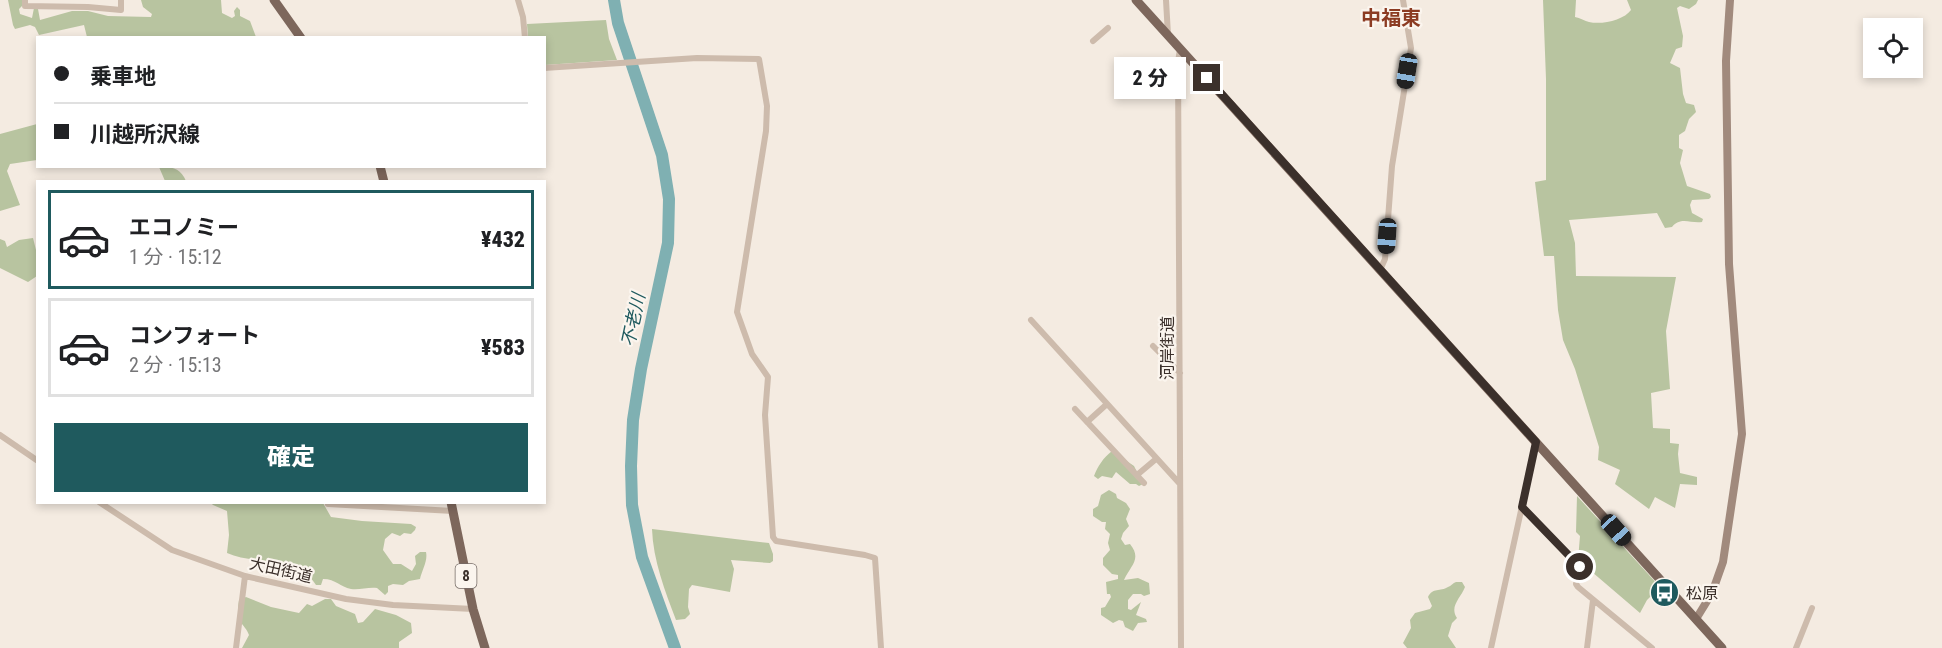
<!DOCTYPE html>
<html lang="ja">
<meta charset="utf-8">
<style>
:root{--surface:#fff;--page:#f2f2f2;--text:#202124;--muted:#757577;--line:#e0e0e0;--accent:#1f5a5e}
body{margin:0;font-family:"Roboto Condensed","Noto Sans JP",sans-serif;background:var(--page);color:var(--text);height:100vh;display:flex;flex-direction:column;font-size:22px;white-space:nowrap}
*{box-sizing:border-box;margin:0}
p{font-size:20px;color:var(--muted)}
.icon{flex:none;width:33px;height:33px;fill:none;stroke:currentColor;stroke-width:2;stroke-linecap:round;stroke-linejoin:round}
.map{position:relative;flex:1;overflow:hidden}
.side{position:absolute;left:36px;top:180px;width:510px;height:324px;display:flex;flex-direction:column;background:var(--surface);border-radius:0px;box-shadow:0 3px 9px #0003}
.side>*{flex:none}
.guide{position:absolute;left:36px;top:36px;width:510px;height:132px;border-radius:0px;box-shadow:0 3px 9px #0003;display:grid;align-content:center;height:132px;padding:0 18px;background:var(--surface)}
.tools{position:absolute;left:1863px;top:18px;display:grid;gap:12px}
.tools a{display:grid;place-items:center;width:60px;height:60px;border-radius:0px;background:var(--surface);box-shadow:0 3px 9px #0003;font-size:30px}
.end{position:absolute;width:27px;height:27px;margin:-14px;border:8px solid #3b302b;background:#fff;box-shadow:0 0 0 3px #fff}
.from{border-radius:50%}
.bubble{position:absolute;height:42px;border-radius:0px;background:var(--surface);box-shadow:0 3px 9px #0003;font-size:20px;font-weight:800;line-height:42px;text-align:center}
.car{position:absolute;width:18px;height:36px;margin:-18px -9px;border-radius:8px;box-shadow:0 0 4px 2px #0007;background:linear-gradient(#222 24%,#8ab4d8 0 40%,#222 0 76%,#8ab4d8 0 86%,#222 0)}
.guide b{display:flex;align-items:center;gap:21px;height:57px;font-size:22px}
.guide b+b{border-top:2px solid var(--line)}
.guide i{width:15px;height:15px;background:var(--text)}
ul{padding:10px 0 0;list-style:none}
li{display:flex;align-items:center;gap:18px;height:99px;margin:0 12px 9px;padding:0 6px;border:3px solid var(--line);border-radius:0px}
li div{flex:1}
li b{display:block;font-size:22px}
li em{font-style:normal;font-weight:800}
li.current{border-color:var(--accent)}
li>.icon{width:54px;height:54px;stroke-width:1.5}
.action{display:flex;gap:12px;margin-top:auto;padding:12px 18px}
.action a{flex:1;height:69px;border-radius:0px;background:var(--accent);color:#fff;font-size:24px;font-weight:800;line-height:69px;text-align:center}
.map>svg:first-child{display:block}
</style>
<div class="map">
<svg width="1942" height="648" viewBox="0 0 1942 648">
<rect width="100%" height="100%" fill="#f4ebe1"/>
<path fill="#b8c4a0" d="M8 0H22V6L19 9 20 14 32 18 34 8 38 9 40 20 72 11H88L108 16 151 17 152 14 143 7 141 0H221L222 13 232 18 235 16 234 11 237 7 240 10V16L250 21 256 37H87L84 25 39 35 35 27 30 25 15 29 13 25Z
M1543 0H1576L1575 17C1580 18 1585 21 1589 22 1602 25 1624 20 1631 10L1627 0H1698L1696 4 1689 9 1680 6 1677 8 1683 36 1682 47 1676 49 1670 63 1680 68 1683 94 1686 103 1694 105 1696 112 1689 119 1685 131 1679 135V148L1683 150 1680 163 1687 186 1710 194 1711 197 1709 199 1692 200 1690 205 1692 213 1703 219 1702 222C1691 224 1681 216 1672 227L1665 228 1657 213 1569 220 1575 243 1576 276 1676 277 1666 331 1670 389 1651 393 1653 428 1670 429V443L1679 444 1678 454 1680 473 1697 477V485L1680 484 1675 508 1655 497 1649 509 1615 484 1620 470 1598 460 1599 447 1575 369 1563 340 1558 310 1554 256H1544L1535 182 1546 180V79Z
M606 20 609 39 617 60 545 65 544 38 528 37 527 24Z
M37 124V160L10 164 7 171 20 205 0 211V134Z
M159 167C172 166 181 169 186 181H165Z
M33 238 37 254V276L28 282 0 268V239L5 241 7 247 19 240Z
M1112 451 1134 466 1143 484 1139 486 1136 484H1130L1116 472 1112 478 1102 476 1098 479 1094 476C1098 466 1103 458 1112 451Z
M1109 490 1116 494 1117 498 1126 503 1130 509 1126 519 1129 526 1123 533 1121 539 1125 545 1130 544C1142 559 1131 565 1124 580L1138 578 1149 583 1150 594 1144 596 1141 594H1133L1128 600V609L1131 610 1141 602 1136 615 1146 619 1147 622 1138 623 1133 631 1125 627 1123 621 1119 620 1113 623 1101 615V608L1105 607 1111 597 1110 594H1107L1106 582 1118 579V575L1112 574 1103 565V558L1110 550 1108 543 1110 534 1105 529 1106 522H1102L1093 516V509L1098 506 1101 495Z
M1577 496 1660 587 1647 600 1640 613 1578 560 1580 536 1576 532Z
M211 503H323L331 517 362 521 411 524 416 527 415 530 411 534 404 533 400 536 392 533 385 539 383 550 393 564H401L412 571 416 564 415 556 420 552H426C428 561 422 570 420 579L409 581 403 585 393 584 388 586V592L385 595 377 588C368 587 360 590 351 589 340 587 336 579 323 579L321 585H316C298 554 255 566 227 553L229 535 227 511 213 505Z
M652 529 769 543 773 554V561L770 563 731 560 734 569 730 592 692 585 689 589 688 607 690 614 685 619 676 620C665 591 653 560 652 529Z
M1456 582H1462L1465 587C1461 598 1449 606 1457 618L1452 623 1448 636 1456 648H1407L1403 643 1411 628 1410 620 1415 613 1430 609 1432 606 1428 597C1433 587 1440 592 1448 587 1451 586 1453 583 1456 582Z
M246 597 271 607 299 613 307 604 312 606 325 599H331L336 606 355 614 358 623 363 622 375 609 396 615 411 623 412 633 399 642V648H242L249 635C247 629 243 626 240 621 237 615 238 606 239 600Z"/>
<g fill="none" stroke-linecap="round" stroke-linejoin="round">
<path stroke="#7fb0b2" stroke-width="12" d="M614 0 618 23 662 155 669 199 668 243 641 369 633 420 631 466 632 505 642 557 675 648"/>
<path stroke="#cdbbac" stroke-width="6" d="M25 0V6L88 7 121 10V0
M518 0 523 17 525 38
M1166 0 1168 35
M1093 41 1108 28
M1180 49 1178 62 1181 648
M544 68 697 58 759 59 767 106 766 131 737 312 752 354 768 377 765 415 773 537 776 541 865 555 875 558 881 648
M1380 270 1385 259 1392 166 1411 48 1403 0
M1031 320 1180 484
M1153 346 1180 373
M1075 409 1144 483
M1087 422 1107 404
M0 435 38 461
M1137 475 1156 459
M99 502 172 550 245 576 346 599 393 605 473 609
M328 504 453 511
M1522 507 1580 567 1576 584 1578 587 1652 648
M236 648 245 576
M1491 648 1536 442
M1587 648 1593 600
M1796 648 1812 608"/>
<path stroke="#a18a7d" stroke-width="8" d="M1696 619 1712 593 1723 562 1742 434 1729 264 1726 61 1730 0"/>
<path stroke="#7d675c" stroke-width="9" d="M274 0 301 38
M1136 0 1722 648
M380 166 384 182
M451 502 473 609 485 648"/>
</g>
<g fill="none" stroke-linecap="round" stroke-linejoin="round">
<path stroke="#3b302b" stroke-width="8" d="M1207 78 1536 442 1522 507 1580 567"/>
</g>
<defs>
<symbol id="bus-disc" viewBox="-11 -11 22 22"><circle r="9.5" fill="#1f5a5e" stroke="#fbf5ee"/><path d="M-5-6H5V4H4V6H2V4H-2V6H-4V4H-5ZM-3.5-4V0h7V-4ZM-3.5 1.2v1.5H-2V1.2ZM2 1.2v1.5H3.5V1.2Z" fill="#fff"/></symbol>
</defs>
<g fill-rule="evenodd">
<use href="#bus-disc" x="1648" y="576" width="33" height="33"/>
</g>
<g text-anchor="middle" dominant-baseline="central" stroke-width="4.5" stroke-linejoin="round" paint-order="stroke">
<rect fill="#fbf5ee" stroke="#756b66" stroke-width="1.5" x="455.5" y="564" width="21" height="24" rx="4.5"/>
<g font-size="15" font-weight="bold" fill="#3b302b">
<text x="466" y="576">8</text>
</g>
<g font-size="16" fill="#3b302b" stroke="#fbf5ee">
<text transform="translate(1167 348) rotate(-90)">河岸街道</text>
<text transform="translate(281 570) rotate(13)">大田街道</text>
</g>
<g font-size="16" fill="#3b302b" stroke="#fbf5ee" text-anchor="start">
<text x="1686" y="593">松原</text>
</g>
<g font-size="18" font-style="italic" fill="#1f5a5e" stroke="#fbf5ee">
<text transform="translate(633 320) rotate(-78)">不老川</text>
</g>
<g font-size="20" font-weight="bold" fill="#8c3b22" stroke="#fbf5ee">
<text x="1391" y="18">中福東</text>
</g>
</g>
</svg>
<div class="tools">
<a><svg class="icon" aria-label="locate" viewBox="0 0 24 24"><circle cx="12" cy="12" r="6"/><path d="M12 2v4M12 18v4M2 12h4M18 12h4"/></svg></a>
</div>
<i class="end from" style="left:1580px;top:567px"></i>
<i class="end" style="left:1207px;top:78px"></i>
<div class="bubble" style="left:1114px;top:57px;width:72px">2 分</div>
<i class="car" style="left:1407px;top:71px;rotate:189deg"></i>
<i class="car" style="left:1387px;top:236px;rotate:184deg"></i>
<i class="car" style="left:1616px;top:530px;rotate:138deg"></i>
<div class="guide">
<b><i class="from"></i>乗車地</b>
<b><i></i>川越所沢線</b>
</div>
<section class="side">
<ul>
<li class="current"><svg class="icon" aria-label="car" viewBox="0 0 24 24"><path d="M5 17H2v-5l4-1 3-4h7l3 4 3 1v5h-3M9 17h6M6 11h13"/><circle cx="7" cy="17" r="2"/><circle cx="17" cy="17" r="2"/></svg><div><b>エコノミー</b><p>1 分 · 15:12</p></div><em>¥432</em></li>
<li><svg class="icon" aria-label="car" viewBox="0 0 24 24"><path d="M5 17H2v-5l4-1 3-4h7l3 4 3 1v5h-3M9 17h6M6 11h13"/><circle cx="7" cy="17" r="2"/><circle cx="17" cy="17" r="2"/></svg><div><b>コンフォート</b><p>2 分 · 15:13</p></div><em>¥583</em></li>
</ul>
<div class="action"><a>確定</a></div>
</section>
</div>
